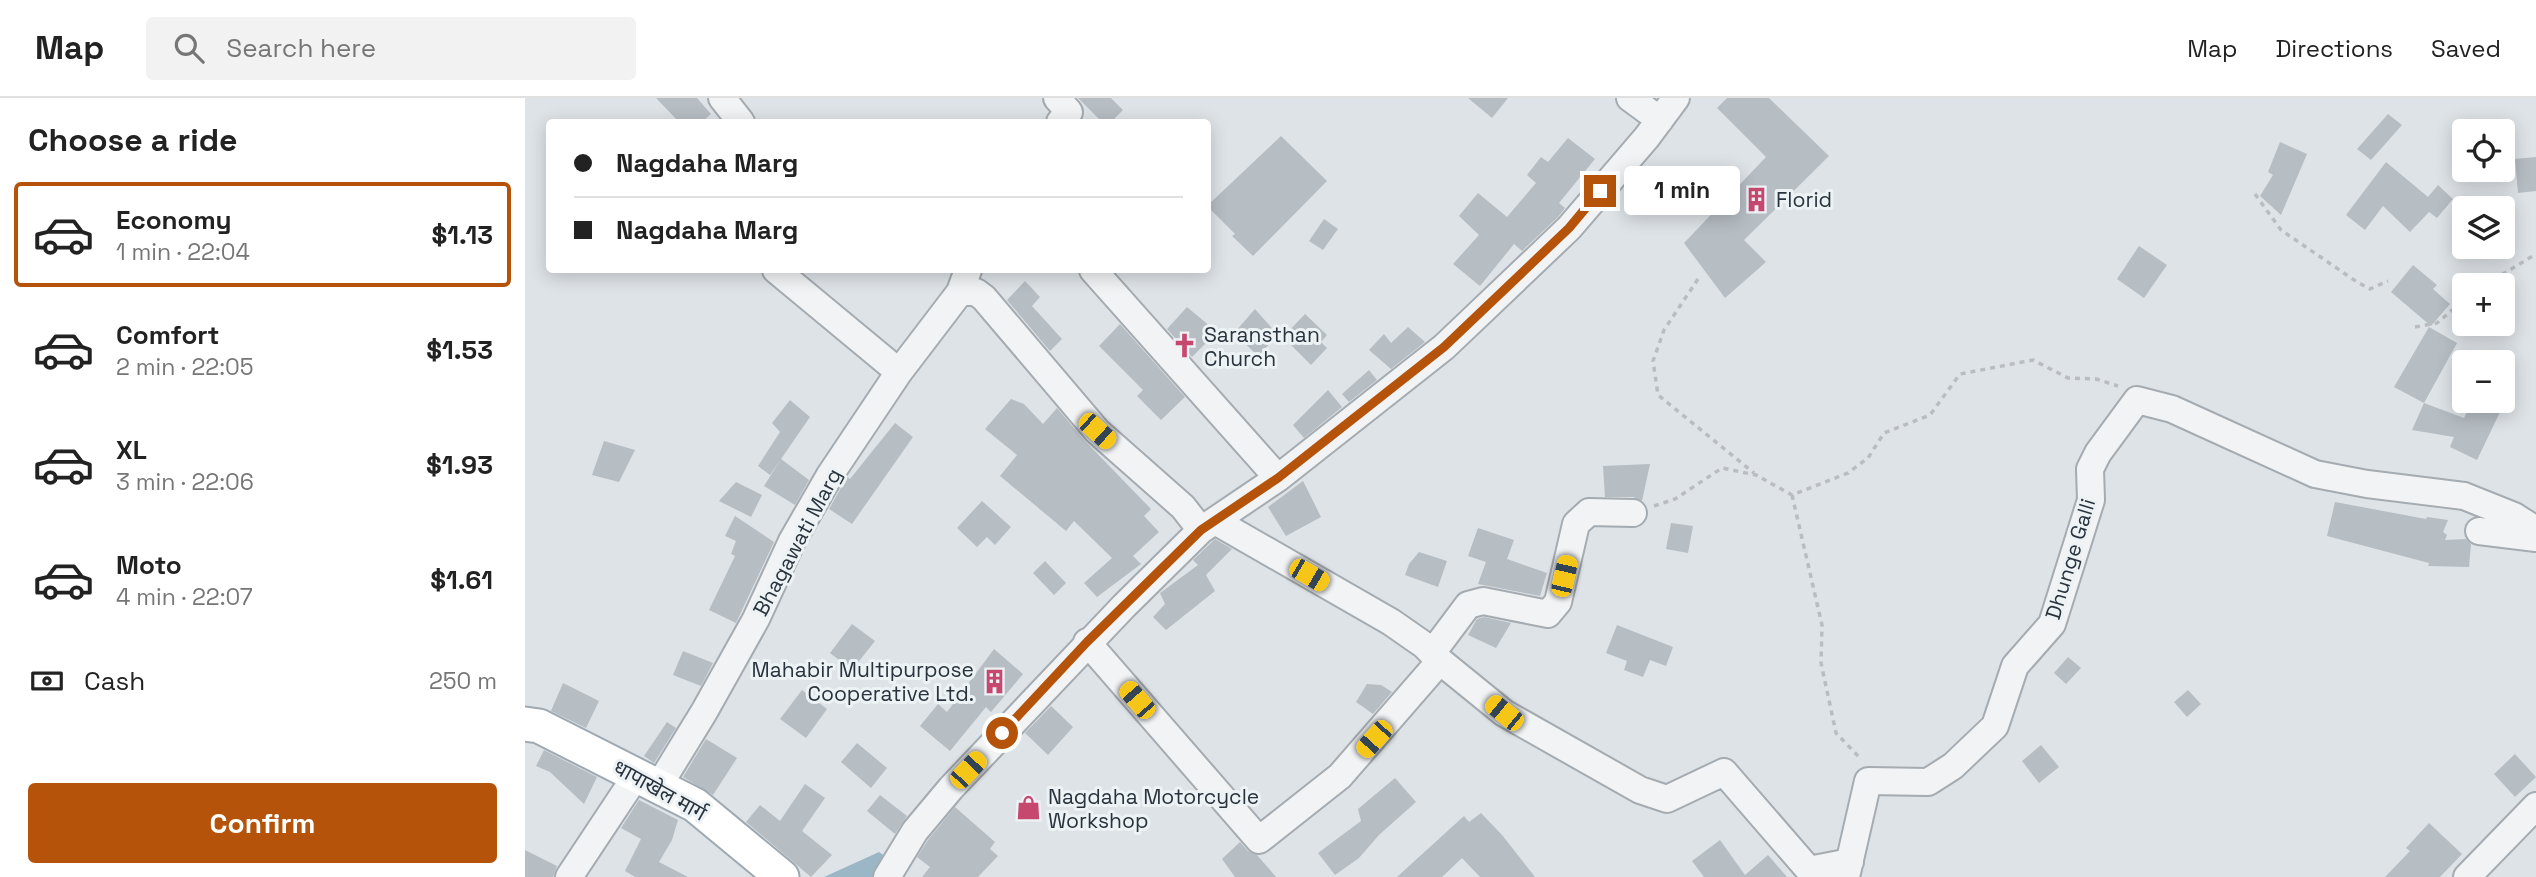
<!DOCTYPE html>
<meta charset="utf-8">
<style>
:root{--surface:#fff;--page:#f2f2f2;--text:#222;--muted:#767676;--line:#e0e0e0;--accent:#b45309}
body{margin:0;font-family:"Space Grotesk","Noto Sans Devanagari",sans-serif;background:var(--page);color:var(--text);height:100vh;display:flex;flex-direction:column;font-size:26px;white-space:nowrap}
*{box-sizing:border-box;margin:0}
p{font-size:23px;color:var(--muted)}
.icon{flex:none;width:38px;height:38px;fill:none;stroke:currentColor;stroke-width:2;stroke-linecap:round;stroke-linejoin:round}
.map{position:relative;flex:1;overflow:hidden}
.details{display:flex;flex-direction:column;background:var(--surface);width:525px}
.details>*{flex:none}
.guide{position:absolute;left:21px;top:21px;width:665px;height:154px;border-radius:7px;box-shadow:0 4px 18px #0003;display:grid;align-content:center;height:154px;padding:0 28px;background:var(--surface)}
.buttons{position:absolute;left:1927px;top:21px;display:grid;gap:14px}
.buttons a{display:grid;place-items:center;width:63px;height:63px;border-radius:7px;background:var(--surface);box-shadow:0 4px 18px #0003;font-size:35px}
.end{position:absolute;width:32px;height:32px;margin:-16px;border:9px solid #b45309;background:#fff;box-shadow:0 0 0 4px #fff}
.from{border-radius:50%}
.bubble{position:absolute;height:49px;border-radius:7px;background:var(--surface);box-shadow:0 4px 18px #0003;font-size:23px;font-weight:800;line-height:49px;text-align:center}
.car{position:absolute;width:21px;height:42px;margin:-21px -10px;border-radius:9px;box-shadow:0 0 5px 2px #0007;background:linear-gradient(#f5c518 24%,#345 0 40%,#f5c518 0 76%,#345 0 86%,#f5c518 0)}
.guide b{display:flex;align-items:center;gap:24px;height:66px;font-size:26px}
.guide b+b{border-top:2px solid var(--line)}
.guide i{width:18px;height:18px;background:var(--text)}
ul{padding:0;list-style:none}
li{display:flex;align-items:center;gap:21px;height:105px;margin:0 14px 10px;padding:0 14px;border:4px solid transparent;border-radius:7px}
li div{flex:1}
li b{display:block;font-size:26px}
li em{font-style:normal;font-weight:800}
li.selected{border-color:var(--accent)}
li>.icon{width:63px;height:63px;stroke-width:1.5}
h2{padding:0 28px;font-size:32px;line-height:84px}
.pay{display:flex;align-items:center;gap:18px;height:77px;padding:0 28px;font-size:26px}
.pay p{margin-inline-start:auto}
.primary-button{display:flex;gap:14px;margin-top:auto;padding:14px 28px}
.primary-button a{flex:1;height:80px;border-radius:7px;background:var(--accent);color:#fff;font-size:28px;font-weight:800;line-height:80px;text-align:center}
header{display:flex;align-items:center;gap:42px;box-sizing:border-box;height:98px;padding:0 35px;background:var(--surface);border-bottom:2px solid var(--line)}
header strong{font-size:33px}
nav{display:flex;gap:38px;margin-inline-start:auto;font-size:24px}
.search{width:490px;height:63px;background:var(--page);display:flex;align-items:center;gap:18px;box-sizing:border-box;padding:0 24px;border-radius:7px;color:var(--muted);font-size:26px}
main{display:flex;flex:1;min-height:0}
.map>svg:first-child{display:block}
</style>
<header>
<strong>Map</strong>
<div class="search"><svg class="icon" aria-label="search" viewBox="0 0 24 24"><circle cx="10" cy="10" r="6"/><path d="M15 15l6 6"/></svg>Search here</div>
<nav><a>Map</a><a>Directions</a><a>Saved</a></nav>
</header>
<main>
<section class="details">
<h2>Choose a ride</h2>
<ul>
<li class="selected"><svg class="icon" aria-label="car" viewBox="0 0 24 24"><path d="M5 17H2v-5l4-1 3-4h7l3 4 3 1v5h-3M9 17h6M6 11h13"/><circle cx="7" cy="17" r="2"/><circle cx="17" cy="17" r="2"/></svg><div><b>Economy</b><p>1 min · 22:04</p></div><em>$1.13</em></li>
<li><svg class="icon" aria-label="car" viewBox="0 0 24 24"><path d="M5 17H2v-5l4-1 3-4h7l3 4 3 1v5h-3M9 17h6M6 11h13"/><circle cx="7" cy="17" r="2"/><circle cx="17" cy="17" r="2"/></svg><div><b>Comfort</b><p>2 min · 22:05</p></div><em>$1.53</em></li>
<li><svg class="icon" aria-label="car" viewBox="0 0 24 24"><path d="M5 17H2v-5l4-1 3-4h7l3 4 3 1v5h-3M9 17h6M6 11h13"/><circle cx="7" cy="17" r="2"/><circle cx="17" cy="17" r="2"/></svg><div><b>XL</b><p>3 min · 22:06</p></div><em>$1.93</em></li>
<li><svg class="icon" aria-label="car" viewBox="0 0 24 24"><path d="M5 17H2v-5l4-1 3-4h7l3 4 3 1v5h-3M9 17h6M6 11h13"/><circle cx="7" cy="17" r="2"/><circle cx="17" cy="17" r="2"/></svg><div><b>Moto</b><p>4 min · 22:07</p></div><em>$1.61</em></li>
</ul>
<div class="pay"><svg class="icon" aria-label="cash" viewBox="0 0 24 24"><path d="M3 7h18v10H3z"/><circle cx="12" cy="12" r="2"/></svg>Cash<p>250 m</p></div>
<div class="primary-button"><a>Confirm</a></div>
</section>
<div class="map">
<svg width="2011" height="779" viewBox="0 0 2011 779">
<rect width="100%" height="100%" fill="#dee3e7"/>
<path fill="#9bb6c5" d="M354 754 364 761 354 779H299Z"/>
<path fill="#b6bdc3" d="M131 0H172L186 16 177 24H154Z
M553 0H586L598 12 586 24H577Z
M943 0H983L967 20Z
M1202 0H1244L1304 58 1219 142 1241 164 1200 200 1159 145 1241 59 1192 10Z
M1863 16 1877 27 1846 62 1832 51Z
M756 38 802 83 728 158 707 138 710 136 682 108Z
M1043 40 1070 61 1034 105 1040 110 1033 119 997 153 989 146 955 188 928 166 954 137 934 118 953 95 982 119 1011 85 1002 77 1016 59 1023 64Z
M1755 44 1782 56 1756 117 1735 98 1748 77 1743 74Z
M2011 59V93L1993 95 1990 61Z
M1861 64 1903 99 1913 87 1928 101 1912 120 1904 114 1885 134 1858 108 1840 132 1821 117Z
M799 121 813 131 798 152 784 143Z
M1614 148 1642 167 1619 200 1592 181Z
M1888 167 1912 187 1908 191 1925 206 1906 228 1866 194Z
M500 183 515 199 507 208 537 241 525 253 482 202Z
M662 209 692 234 667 259 642 231Z
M730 211 753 237 733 258 709 235Z
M780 216 802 237 796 244 802 250 786 267 758 239Z
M595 226 660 299 636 322 612 298 618 292 574 248Z
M883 229 900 244 866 271 844 252 859 236 866 245Z
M1904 229 1932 245 1899 305 1869 289Z
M844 272 852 282 824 304 817 296Z
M803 292 817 309 779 340 768 327Z
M486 301 499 306 518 326 532 310 560 343 626 411 619 418 634 434 608 458 616 466 572 499 559 485 587 460 549 423 541 433 475 378 492 357 460 331Z
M265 302 285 319 245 377 233 368 255 334 247 325Z
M1947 303H1957L1976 312 1952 362 1925 349 1929 339 1887 332 1899 305 1939 320Z
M370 325 388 339 327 426 304 411 322 379 325 381Z
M79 343 110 352 94 384 67 377Z
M256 361 284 382 270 407 239 388Z
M1125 366 1117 403 1108 399H1080L1078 368Z
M778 383 796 419 761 438 743 409Z
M211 384 237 397 226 419 194 403Z
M457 403 486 429 470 447 462 439 452 449 432 430Z
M1810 404 1901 421 1902 419 1923 422 1918 434 1922 437 1920 442 1941 441 1946 446 1944 469 1903 468 1904 465 1802 438Z
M210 418 249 444 211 525 184 512 210 458 206 456 211 443 200 438Z
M1146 425 1168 428 1163 455 1141 451Z
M953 430 989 442 982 461 1022 475 1015 498 953 486 961 464 943 458Z
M690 441 707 451 681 477 690 493 641 532 628 519 640 506 635 495 673 467 668 462Z
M894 454 922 463 913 489 880 477 884 466Z
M520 463 541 485 529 497 508 475Z
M959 519 986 525 971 550 943 537 952 521Z
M327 526 350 543 327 572 305 555Z
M1092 527 1148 549 1141 568 1125 562 1118 579 1099 572 1102 563 1081 555Z
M469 551 498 576 466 614 461 609 425 653 395 628 413 606 422 614Z
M158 553 188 565 176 588 148 577Z
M1543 559 1556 570 1541 586 1529 575Z
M38 585 74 603 61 630 26 613Z
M842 586 856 587 867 594 848 616 831 604Z
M277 592 302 611 281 640 255 621Z
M1663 592 1676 606 1662 619 1649 604Z
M526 608 548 629 523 657 500 635Z
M142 624 151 630 129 665 119 658Z
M181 641 212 660 188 697 158 679Z
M332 645 362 670 346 690 316 664Z
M1516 647 1534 669 1514 685 1497 663Z
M19 652 72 679 59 706 25 674 11 668Z
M1990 656 2011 679 1990 699 1969 676Z
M870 680 891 704 854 737 834 760 810 777 793 755 836 723 833 711Z
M280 686 300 700 277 733 307 757 286 779 221 724 235 707 255 723Z
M355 697 382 718 370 736 342 713Z
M114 702 153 722 147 742 134 764 163 779H110L100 773 116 741 96 730Z
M430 709 470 744 465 751 473 758 453 779H397L405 769 392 759 403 742Z
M956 715 977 737 1010 779H955L937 760 917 779H872L939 718 944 724Z
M1904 725 1937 756 1915 779H1860L1885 753 1881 750Z
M1195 742 1220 777 1243 757 1262 779H1179L1167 763Z
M715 744 723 753 732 757 751 779H710L697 761Z
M0 752 32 768 28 779H0Z"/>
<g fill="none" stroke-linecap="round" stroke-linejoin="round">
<defs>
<path id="minor" d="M197 0 216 24
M532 0 544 14 535 24
M1105 0 1135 22
M251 172 374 274
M568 172 753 380
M435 194H451L459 200 572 333 658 409 676 432
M690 423 866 524 899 547 915 563 979 615 1115 692 1142 701 1199 674 1284 772 1325 764
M1954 433 2011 440
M562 544 734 742 815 678 915 563
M907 555 943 507 958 503 1023 516 1033 504 1051 426 1064 414 1108 415
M133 689 179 614 231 521 267 443 305 377 374 274 435 194 443 172
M44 779 111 678
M362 779 390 733 426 690 599 508 676 432 753 380 919 249 1044 130 1122 39 1151 0
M1321 779 1343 683 1403 684 1428 668 1470 628 1490 568 1527 526 1566 402 1565 371 1573 355 1612 302 1647 311 1790 376 1842 386 1939 398 1989 418 2011 432
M1942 779 2011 708"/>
<path id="major" d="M0 626 14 628 170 707 257 779"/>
</defs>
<use href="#minor" stroke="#a4abb1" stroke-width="30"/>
<use href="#major" stroke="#9ea9b2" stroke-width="37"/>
<path stroke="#b9bdc1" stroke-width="3.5" stroke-dasharray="5 5" stroke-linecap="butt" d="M1730 96 1756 132 1832 184 1845 191 1863 183
M1173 181 1139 232 1128 263 1133 297 1229 375
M1960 187 2011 156
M1890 229 1912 225 1939 202
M1267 397 1297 527 1296 565 1311 635 1335 660
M1129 408 1150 401 1197 370 1231 377 1267 397 1323 375 1343 360 1359 335 1405 317 1435 276 1508 262 1543 280 1571 281 1593 288"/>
<use href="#minor" stroke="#f1f3f5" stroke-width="26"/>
<use href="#major" stroke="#fff" stroke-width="33"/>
</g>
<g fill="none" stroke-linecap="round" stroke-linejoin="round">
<path stroke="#b45309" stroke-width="9" d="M477 635 562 544 676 432 753 380 919 249 1044 130 1075 93"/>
</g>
<defs>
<symbol id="building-bare" viewBox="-9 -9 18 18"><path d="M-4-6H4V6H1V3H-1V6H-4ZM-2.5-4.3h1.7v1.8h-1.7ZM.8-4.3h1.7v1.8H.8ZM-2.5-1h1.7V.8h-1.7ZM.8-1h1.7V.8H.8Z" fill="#c7486f" stroke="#edf2f5" stroke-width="2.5" paint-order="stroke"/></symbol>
<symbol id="church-bare" viewBox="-9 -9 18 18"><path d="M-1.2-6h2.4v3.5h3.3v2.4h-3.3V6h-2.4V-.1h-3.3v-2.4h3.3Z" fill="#c7486f" stroke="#edf2f5" stroke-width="2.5" paint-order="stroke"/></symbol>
<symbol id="shop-bare" viewBox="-9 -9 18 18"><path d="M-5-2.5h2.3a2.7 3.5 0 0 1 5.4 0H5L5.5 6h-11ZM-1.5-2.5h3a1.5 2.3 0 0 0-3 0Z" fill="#c7486f" stroke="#edf2f5" stroke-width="2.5" paint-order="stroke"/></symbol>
</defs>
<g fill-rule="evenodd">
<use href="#building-bare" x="1214" y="84" width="35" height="35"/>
<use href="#church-bare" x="642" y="230" width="35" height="35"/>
<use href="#building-bare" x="452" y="566" width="35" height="35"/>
<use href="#shop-bare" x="486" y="692" width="35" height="35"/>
</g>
<g text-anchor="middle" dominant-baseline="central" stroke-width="6" stroke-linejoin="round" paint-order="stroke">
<g font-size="21" fill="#28333d" stroke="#edf2f5" text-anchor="start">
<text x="1251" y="101">Florid</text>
<text x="679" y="236">Saransthan<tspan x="679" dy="24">Church</tspan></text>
<text x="449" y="571" text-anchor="end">Mahabir Multipurpose<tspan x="449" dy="24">Cooperative Ltd.</tspan></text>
<text x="523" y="698">Nagdaha Motorcycle<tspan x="523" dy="24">Workshop</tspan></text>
</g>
<g font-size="21" fill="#28333d" stroke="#edf2f5">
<text transform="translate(272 444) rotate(-62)">Bhagawati Marg</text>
<text transform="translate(1545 461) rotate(-73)">Dhunge Galli</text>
<text transform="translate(135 692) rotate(29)">धापाखेल मार्ग</text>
</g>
</g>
</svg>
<div class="buttons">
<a><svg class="icon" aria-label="locate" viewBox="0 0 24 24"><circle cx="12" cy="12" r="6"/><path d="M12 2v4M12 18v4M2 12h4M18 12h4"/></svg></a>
<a><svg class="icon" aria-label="layers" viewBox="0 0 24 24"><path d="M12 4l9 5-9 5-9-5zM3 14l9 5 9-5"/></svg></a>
<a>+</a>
<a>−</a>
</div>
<i class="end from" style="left:477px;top:635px"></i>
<i class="end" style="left:1075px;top:93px"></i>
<div class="bubble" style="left:1099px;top:68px;width:116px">1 min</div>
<i class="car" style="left:572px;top:333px;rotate:132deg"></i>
<i class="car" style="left:784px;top:477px;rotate:120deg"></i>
<i class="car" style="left:1039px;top:478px;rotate:13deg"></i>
<i class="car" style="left:612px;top:602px;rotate:319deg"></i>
<i class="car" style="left:979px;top:615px;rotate:309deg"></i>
<i class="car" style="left:849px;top:641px;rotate:222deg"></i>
<i class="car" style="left:443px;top:672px;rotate:43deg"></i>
<div class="guide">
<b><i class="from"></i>Nagdaha Marg</b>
<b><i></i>Nagdaha Marg</b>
</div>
</div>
</main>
